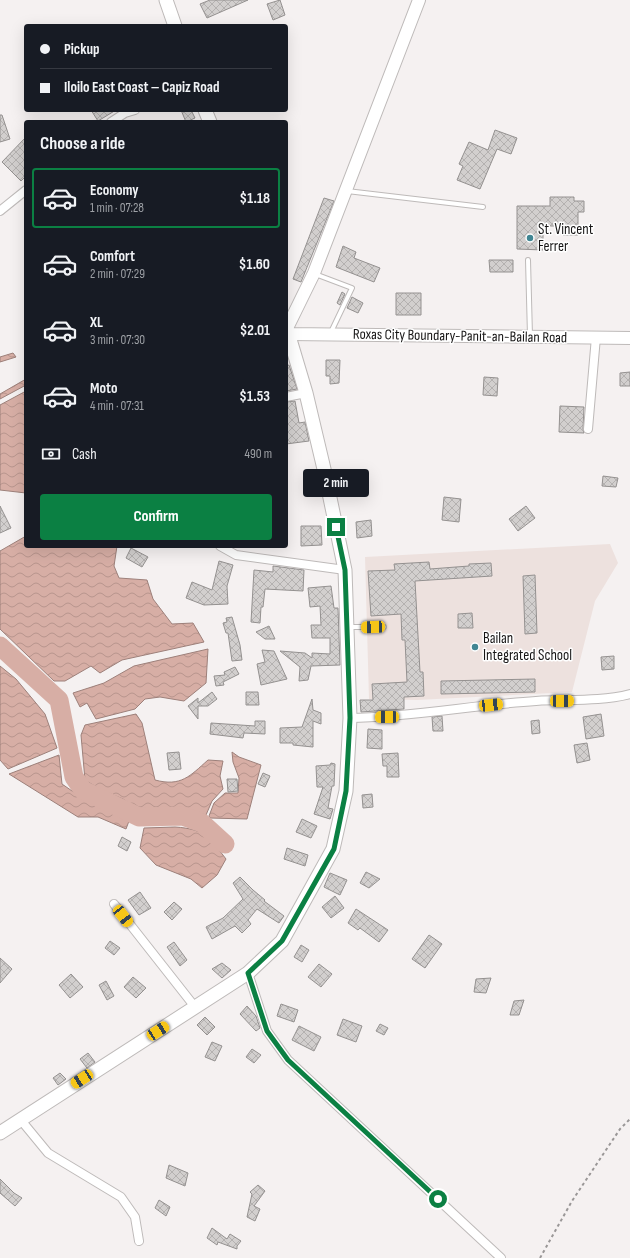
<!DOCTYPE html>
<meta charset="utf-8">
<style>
:root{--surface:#171b24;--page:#20242c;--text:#f1f3f6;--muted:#9ea1a6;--line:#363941;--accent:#0b8043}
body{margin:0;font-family:"Sofia Sans Condensed",sans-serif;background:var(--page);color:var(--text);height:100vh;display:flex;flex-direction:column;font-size:15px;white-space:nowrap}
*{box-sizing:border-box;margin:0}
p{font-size:13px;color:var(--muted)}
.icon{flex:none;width:22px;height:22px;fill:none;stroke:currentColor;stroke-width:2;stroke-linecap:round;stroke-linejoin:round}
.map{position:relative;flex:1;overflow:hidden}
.sheet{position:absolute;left:24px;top:120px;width:264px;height:428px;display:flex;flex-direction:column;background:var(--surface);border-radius:4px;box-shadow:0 4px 16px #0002}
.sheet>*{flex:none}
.guide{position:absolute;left:24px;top:24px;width:264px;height:88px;border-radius:4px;box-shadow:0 4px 16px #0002;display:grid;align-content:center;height:88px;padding:0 16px;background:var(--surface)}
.end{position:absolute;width:18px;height:18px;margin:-9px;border:5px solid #0b8043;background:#fff;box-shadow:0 0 0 2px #fff}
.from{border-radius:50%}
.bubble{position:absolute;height:28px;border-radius:4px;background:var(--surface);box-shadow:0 4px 16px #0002;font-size:13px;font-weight:700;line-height:28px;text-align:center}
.car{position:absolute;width:12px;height:24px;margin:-12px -6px;border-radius:5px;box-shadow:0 0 3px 1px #0007;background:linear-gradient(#f5c518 24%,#345 0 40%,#f5c518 0 76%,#345 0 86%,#f5c518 0)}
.guide b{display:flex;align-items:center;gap:14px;height:38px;font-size:15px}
.guide b+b{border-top:1px solid var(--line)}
.guide i{width:10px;height:10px;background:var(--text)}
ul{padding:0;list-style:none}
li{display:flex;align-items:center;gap:12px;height:60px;margin:0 8px 6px;padding:0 8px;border:2px solid transparent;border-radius:4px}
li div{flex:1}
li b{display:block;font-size:15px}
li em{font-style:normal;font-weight:700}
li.selected{border-color:var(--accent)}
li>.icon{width:36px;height:36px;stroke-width:1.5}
h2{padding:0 16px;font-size:18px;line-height:48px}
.pay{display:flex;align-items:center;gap:10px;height:44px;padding:0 16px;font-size:15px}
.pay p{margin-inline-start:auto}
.cta{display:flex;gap:8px;margin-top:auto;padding:8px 16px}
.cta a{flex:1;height:46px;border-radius:4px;background:var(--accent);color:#fff;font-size:16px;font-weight:700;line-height:46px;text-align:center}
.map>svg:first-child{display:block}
</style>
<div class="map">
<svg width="630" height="1258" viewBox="0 0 630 1258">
<defs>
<pattern id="water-waves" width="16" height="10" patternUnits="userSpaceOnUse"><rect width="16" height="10" fill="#d7aea5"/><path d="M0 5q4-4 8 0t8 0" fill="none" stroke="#b8958d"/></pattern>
<pattern id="building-cross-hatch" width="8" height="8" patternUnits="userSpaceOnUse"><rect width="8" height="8" fill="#d2cfce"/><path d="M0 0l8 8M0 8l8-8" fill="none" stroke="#b4b1b0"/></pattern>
</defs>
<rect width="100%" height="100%" fill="#f5f1f1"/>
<path fill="#ede1de" d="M610 544 618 563 595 601 572 692 417 700 369 699 365 557Z"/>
<path fill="url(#water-waves)" stroke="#9d807a" d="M13 353 16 357 0 362V357Z
M26 379V385L0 399V394Z
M26 391V493L0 490V405Z
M26 536V546H117L114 566 119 578 147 580 153 599 172 624 193 623 204 642 122 660 100 673 91 666 65 681H54L0 629V551Z
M208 649 206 683 184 701 160 697 145 699 135 709 96 719 87 703 80 707 73 693 104 683 134 666Z
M0 666 16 679 45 714 57 748 8 769 0 760Z
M136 714 142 723 155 780C181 787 190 776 208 760L223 761 220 776 223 789 212 801 206 815 178 808 138 810 123 799 101 790 85 780 81 735 85 725Z
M232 752 239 757 261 765 247 819 210 818 209 816 214 803 225 793H238L239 778 233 762Z
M59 755 62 784 85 800 110 810 129 821 126 829 98 817H78L9 774Z
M175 827C205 829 209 837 226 859L217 875 202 888 191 879 156 865 140 848 144 828Z"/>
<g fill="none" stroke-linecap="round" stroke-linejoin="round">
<path stroke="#d7aea5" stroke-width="19" d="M0 646 59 700 74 777 83 790 139 817 183 816 202 823 225 844"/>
</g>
<path fill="url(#building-cross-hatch)" stroke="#949190" d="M210 0H248L207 18 200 4Z
M280 0 285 15 273 20 267 4Z
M91 110H116L98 121Z
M181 110H191L195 118 186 122Z
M0 115H2L10 139 0 142Z
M495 130 517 138 511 154 497 149 480 189 457 180 463 166 459 164 469 142 488 150Z
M26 137V176L21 181 2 162Z
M550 197H574V201H584V212H578V235H563V226H543V250L517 249V206H550Z
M324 198 334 201 301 282 293 279Z
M343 246 356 252 354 258 380 268 374 282 336 267Z
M489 260H513V272H490Z
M342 292 345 294 340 305 337 303Z
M396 293H421V315H396Z
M352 297 363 303 358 313 347 308Z
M326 360H340L339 383 330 384V376H326Z
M289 365 297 389 286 391V366Z
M630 372V386H620V373Z
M484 377 498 378 497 396 483 395Z
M295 401 299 423 305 422 309 441 286 444V402Z
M560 406 584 407 583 429 584 433 559 432Z
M603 476 618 478 616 487 602 486Z
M444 497 461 499 459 522 442 520Z
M0 506 11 528 0 533Z
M526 506 535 518 518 531 509 519Z
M371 520 372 536 357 538 356 522Z
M301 526H321L322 545 301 546Z
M131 548 148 557 142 567 126 558Z
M219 561 233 565 227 586 228 604 204 605 186 598 192 582 212 590Z
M429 562 430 569 469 566V564L491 563 492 576 415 581 420 672H423L424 696 404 697V709L361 712 360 700H373L372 684 407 682 405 640H402L401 614 371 616 368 571 395 570 394 564Z
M273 566 304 570 303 591 265 589 263 607H261L260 623 251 622 254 570 273 572Z
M535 575 537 633 525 634 523 576Z
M331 586 334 608H338L340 665 311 666 308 680 299 681 300 667 280 651 305 653 312 658V653L330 654V638H312L311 625H321L320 606 310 607 308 588Z
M472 613 473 628H458V614Z
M232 617 240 645 242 660 232 661 228 633H226L223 623 227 622 226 618Z
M269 626 275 639H265L256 632Z
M262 650 274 651 287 679 261 685 257 664 265 662Z
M614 656V669L602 670 601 657Z
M235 667 239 674 223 682 224 685 216 686 214 676 225 675 224 672Z
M535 679V692L441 694V681Z
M212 692 217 699 208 706H198V719L188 706 198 698V703Z
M246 692H258L259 705H246Z
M312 699 313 710 321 713V724L313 721V747L293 745V743H280V728L302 727Z
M601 714 604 736 586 739 583 717Z
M442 716 443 731H433L432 717Z
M539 720 540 733 532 734 531 721Z
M255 721H265V734L244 733 243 738 210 734 211 723 255 726Z
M368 729 382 730V749L367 748Z
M587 743 590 760 577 763 574 745Z
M179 752 181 769 169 770 167 753Z
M398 753 399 777H387V766H383L382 754Z
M331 763 335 764 334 786H332L328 808 333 809 330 819 314 814 323 787H317L316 766 330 765Z
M263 773 270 776 265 787 258 784Z
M227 779H237L238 791 228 792Z
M372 794 373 807 363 808 362 795Z
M302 819 317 826 311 838 296 832Z
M122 837 131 842 127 851 118 846Z
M287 848 308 855 305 866 284 859Z
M366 872 380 879 369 888 360 883Z
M330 873 347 880 340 895 324 887Z
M240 877 253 890 265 900 264 901 284 916 279 923 257 909 248 920 251 924 242 933 235 926 212 939 206 927 223 918 243 899 233 883Z
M140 892 151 908 139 915 128 900Z
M335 896 344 908 331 918 322 907Z
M174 902 182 909 172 920 164 912Z
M356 909 388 930 379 942 360 928 358 930 348 923Z
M429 935 442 944 425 968 412 959Z
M110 941 120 948 114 955 105 948Z
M174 942 187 960 180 966 167 947Z
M301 945 309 950 302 962 294 957Z
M0 958 12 969 0 983Z
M222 963 231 970 222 978 212 969Z
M319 964 332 974 321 987 308 977Z
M71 974 83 987 70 998 59 985Z
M133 977 146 988 136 998 124 987Z
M491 978 486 993 474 992 476 979Z
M106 981 114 996 107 1000 99 985Z
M524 1000 519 1015H510L514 1001Z
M281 1004 298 1010 294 1022 277 1016Z
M247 1006 256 1016 260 1028 256 1031 240 1014Z
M205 1017 215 1027 207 1035 197 1025Z
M343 1019 362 1026 356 1042 337 1035Z
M380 1024 388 1028 384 1035 376 1031Z
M299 1026 321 1037 314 1051 292 1040Z
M212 1042 222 1046 215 1061 205 1057Z
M252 1049 261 1055 254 1063 246 1057Z
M88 1053 95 1062 87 1068 80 1059Z
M60 1073 66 1079 58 1085 53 1078Z
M169 1165 188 1173 185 1186 166 1178Z
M0 1179 14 1193 22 1198 15 1206 0 1193Z
M258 1185 265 1191 254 1206 260 1209 255 1221 247 1217 252 1194 250 1192Z
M159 1200 170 1207 166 1216 155 1208Z
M212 1228 227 1239 230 1234 241 1241 237 1246V1249L218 1242 217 1245 207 1238Z"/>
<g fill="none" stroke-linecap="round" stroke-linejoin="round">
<defs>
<path id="lane" d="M347 191 483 207
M528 260 530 336
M315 274 352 288 331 332
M348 627H384"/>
<path id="street" d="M111 122 125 113 135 110
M0 211 26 190
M286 397 306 393
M588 429 596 337
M220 546 236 555 345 570
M350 718C412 717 473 705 536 701 567 699 599 702 630 694
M114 904 195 1007
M248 973 267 1031 288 1060 501 1258
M20 1119 48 1153 121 1197 135 1217 139 1241"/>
<path id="secondary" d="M287 328 314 273 419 0
M289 334 630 338"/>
<path id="primary" d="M166 0 175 26
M205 110 210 122
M0 1133 248 973 282 941 333 849 346 791 350 718 345 570 324 469 306 393 286 326"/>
</defs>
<use href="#lane" stroke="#bebab9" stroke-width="6"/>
<use href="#street" stroke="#bebab9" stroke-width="10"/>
<use href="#secondary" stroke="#bebab9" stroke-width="14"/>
<use href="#primary" stroke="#bebab9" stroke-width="15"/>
<path stroke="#9a9797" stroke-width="2" stroke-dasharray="3 3" stroke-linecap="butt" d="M540 1258 572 1201 620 1129 630 1119"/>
<use href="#lane" stroke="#fff" stroke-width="4"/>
<use href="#street" stroke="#fff" stroke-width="8"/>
<use href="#secondary" stroke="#fff" stroke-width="12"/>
<use href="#primary" stroke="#fff" stroke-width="13"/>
</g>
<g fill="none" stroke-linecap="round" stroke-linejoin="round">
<path stroke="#0b8043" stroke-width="5" d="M336 527 345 570 350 718 346 791 339 825 334 849 282 941 248 973 267 1031 288 1060 438 1199"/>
</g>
<g fill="#418693" stroke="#fff" stroke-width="1.5">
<circle cx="530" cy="238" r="4"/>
<circle cx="475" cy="647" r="4"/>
</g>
<g text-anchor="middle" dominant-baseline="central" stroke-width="3" stroke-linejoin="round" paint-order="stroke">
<g font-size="15" fill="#161515" stroke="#fff" text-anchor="start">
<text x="538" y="229">St. Vincent<tspan x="538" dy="17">Ferrer</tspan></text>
<text x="483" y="638">Bailan<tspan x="483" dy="17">Integrated School</tspan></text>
</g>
<g font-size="15" fill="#161515" stroke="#fff">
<text transform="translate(460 336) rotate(1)">Roxas City Boundary-Panit-an-Bailan Road</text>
</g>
</g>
</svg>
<i class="end from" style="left:438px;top:1199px"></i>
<i class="end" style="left:336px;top:527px"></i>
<div class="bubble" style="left:303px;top:469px;width:66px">2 min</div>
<i class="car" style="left:373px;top:627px;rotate:268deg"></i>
<i class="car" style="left:562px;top:701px;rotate:90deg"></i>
<i class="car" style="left:491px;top:705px;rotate:84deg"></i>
<i class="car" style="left:387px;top:717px;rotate:269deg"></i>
<i class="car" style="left:123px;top:916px;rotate:142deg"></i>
<i class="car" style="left:158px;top:1031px;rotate:57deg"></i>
<i class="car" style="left:82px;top:1079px;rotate:237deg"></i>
<div class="guide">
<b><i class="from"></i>Pickup</b>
<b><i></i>Iloilo East Coast – Capiz Road</b>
</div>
<section class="sheet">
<h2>Choose a ride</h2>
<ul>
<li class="selected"><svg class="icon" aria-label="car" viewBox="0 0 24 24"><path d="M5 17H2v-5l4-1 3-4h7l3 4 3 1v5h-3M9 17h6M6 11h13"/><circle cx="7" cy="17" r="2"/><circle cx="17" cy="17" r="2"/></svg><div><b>Economy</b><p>1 min · 07:28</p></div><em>$1.18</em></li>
<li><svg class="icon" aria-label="car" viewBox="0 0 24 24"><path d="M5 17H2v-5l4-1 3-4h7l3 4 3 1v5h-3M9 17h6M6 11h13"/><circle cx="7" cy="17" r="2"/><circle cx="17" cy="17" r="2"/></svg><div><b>Comfort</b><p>2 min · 07:29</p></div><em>$1.60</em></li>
<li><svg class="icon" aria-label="car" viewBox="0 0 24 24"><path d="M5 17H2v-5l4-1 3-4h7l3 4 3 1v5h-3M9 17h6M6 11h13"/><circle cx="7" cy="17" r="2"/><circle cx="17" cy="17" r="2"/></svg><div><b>XL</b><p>3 min · 07:30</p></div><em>$2.01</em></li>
<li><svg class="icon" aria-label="car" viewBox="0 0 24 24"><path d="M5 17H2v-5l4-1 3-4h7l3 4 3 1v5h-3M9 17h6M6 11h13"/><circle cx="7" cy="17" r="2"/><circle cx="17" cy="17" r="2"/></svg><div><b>Moto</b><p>4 min · 07:31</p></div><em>$1.53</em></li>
</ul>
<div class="pay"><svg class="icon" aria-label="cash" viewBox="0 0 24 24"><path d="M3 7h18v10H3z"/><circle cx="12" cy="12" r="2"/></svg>Cash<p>490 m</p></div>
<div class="cta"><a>Confirm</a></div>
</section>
</div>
